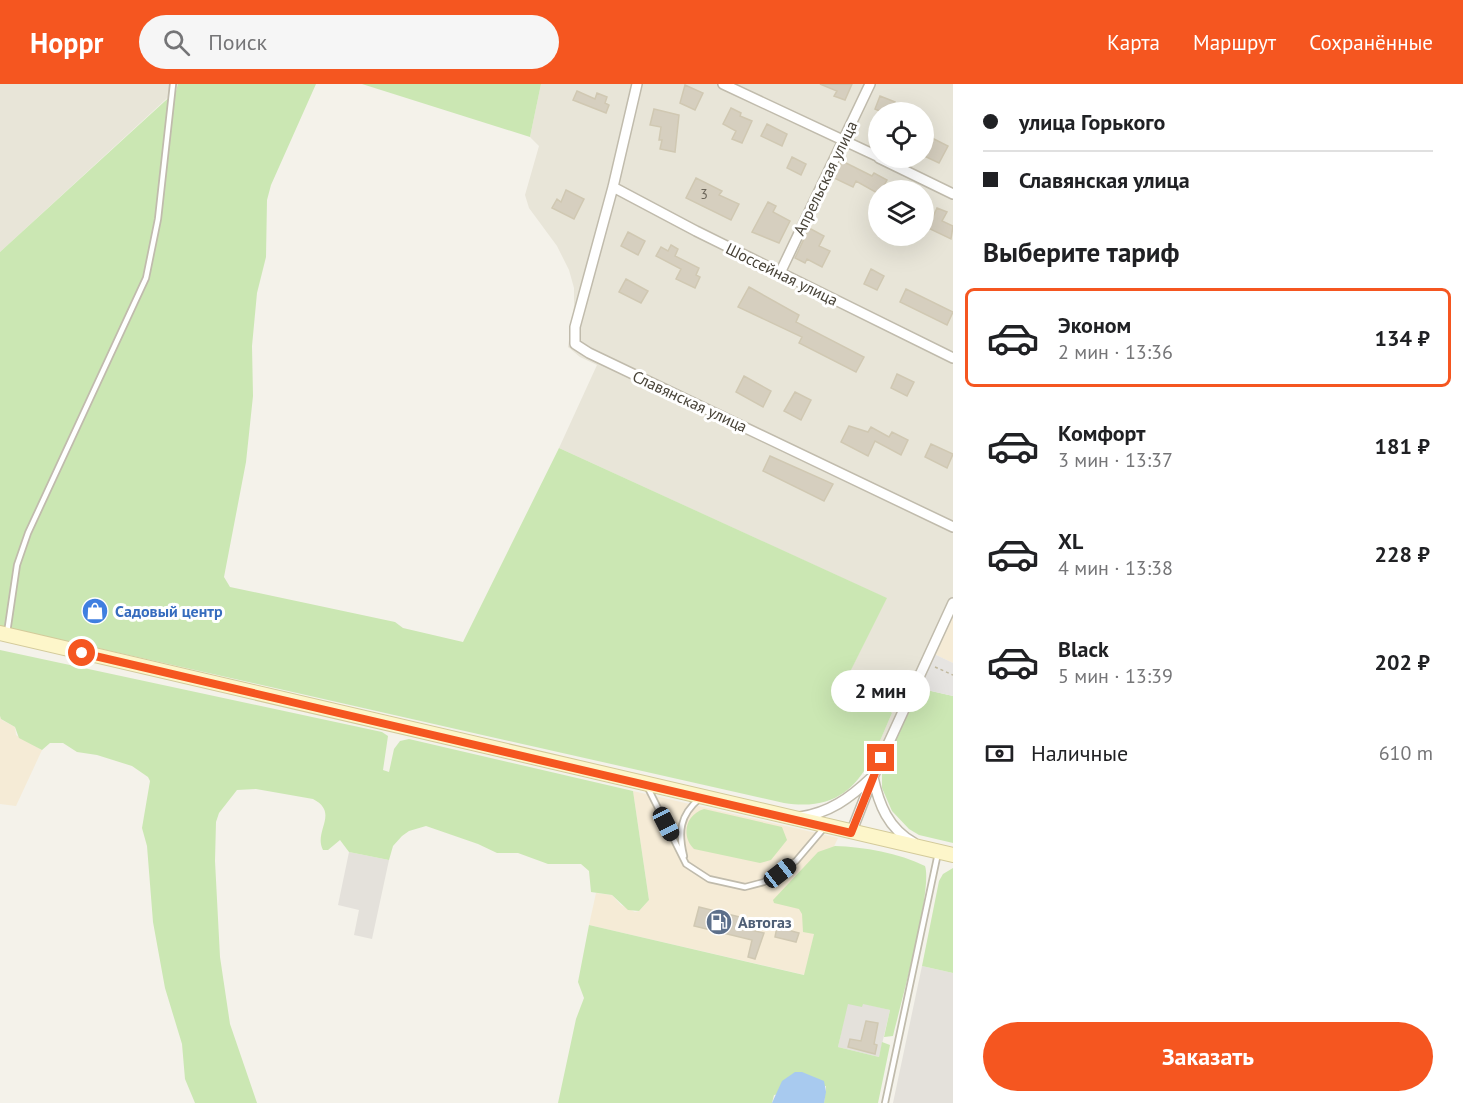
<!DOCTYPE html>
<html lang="ru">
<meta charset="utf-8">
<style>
:root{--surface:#fff;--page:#f6f6f6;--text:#202124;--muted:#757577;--line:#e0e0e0;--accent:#f55620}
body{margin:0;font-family:"PT Sans",sans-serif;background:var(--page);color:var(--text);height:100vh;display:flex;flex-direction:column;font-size:22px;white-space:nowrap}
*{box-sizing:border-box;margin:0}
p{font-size:20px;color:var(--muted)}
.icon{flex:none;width:33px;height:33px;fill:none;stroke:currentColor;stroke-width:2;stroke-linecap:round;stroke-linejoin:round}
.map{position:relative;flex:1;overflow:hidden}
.sheet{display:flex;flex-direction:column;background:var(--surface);width:510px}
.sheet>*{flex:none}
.hud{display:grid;align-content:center;height:132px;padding:0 30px;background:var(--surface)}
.controls{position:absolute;left:868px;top:18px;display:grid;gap:12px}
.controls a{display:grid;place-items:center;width:66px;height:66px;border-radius:50%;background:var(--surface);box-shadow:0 6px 24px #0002;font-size:30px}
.end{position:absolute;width:27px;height:27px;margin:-14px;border:8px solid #f55620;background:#fff;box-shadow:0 0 0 3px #fff}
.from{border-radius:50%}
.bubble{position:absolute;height:42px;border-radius:21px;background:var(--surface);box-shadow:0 6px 24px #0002;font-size:20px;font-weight:600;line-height:42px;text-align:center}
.car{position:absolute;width:18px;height:36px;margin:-18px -9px;border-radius:8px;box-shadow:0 0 4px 2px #0007;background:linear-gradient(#222 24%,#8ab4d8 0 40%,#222 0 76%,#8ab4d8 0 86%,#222 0)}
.hud b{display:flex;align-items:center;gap:21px;height:57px;font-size:22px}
.hud b+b{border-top:2px solid var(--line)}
.hud i{width:15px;height:15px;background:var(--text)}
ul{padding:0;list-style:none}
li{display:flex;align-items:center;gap:18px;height:99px;margin:0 12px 9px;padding:0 18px;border:3px solid transparent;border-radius:9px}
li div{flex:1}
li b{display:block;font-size:22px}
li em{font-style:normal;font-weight:600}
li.active{border-color:var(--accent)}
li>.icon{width:54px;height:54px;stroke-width:1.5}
h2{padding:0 30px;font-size:27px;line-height:72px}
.pay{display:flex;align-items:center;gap:15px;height:66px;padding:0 30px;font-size:22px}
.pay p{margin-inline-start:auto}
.action{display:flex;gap:12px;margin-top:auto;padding:12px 30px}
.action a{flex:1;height:69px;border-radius:36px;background:var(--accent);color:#fff;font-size:24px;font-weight:600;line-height:69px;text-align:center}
header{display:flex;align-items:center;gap:36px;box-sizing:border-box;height:84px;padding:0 30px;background:var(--accent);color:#fff}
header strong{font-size:28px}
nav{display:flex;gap:33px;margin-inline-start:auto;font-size:21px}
.search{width:420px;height:54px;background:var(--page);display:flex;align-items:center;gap:15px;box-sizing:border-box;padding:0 21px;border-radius:33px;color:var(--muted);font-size:22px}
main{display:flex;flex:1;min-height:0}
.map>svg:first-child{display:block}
</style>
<header>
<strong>Hoppr</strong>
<div class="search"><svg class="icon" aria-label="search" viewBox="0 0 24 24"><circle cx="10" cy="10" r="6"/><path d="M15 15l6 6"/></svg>Поиск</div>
<nav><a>Карта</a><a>Маршрут</a><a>Сохранённые</a></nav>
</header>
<main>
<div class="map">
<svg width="953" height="1019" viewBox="0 0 953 1019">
<rect width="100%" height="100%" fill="#f4f2ea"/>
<path fill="#e8e5d8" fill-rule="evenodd" d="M0 0H178L176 6 0 168Z
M541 0H953V531L882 688 868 684 892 629 884 620 840 608 886 514 559 364 597 281 580 273 568 263 574 222V204L569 186 557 162 529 124 525 111 539 62 530 53ZM879 28H924V74H879ZM879 106H924V152H879Z"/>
<path fill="#f5ebd6" d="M953 531V579L934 570Z
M0 632 2 636 15 643 16 651 42 666 16 722 0 720Z
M633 707 838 754 802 830 814 850 805 891 589 841 596 809 612 811 621 821 635 828 639 827 649 816Z"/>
<path fill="#e4e1db" d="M349 768 389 776 372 855 354 851 359 826 338 821Z
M922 882 953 889V1019H893Z
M862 919 890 926 879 973 838 963 847 920Z"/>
<path fill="#cbe7b3" d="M178 0H316L271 101 267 116 266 173 257 209 252 262 253 312 246 378 224 493 230 503 395 538 403 544 463 558 559 364 887 514 840 608 884 620 892 629C869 682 854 730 784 719L0 542V168L176 7Z
M362 0H541L530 53Z
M0 566 382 648 388 652 383 686 389 688 394 665 400 657 409 655 633 707 649 816 639 827 628 826 612 811 591 808 589 787 581 780H548L518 769H497L478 760 426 742 409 747 402 752 393 762 389 776 349 768 340 756 328 766H323C313 747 340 729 313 715L256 705 237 706 219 729 216 738 215 777 220 873 230 940 257 1019H195L185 995 182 960 165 904 153 838 147 762 142 744 150 697 148 693 132 682 97 671 77 668 63 659H50L42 666 19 654 15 643 1 635 0 632Z
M918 604 953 612V759L919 751 909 745 892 727 882 704V688Z
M704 725 782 743 787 756 771 776 760 779 694 765C681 752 685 731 704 725Z
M835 762C864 763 899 769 925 782 933 805 900 922 893 952L884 953 890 926 863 920 862 923 848 920 838 963 879 973 882 958 890 961 878 1019H824L826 1002 774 1011 772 1019H558L576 935 584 914 578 898 589 841 804 891 814 850 803 848 802 830 799 825 774 819 773 816 818 768Z
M953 784V889L922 882 939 797 943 790Z"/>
<path fill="#e6e4e1" d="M934 570 953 579V612L918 604Z"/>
<path fill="#a8caef" d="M795 988H802L824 997 826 1008 824 1019H772L782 997Z"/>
<path fill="#d6cfbf" stroke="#d0c8b2" stroke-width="1.5" d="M820 0H852L845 16 834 12 837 7Z
M685 1 703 9 695 26 680 19Z
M577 7 595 15 597 9 607 13 605 19 609 21 606 29 573 16Z
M880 12 895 18 894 20 910 28H882L875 25Z
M731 24 741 29 740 32 752 37 742 59 732 55 736 47 723 40Z
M654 25 679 31 675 68 660 65 662 56H659L661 43 650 41Z
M767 40 787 50 782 62 761 52Z
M932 54 948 62 939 79 924 72Z
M792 73 806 80 801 91 787 84Z
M842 77 872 92 874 89 887 96 879 110 856 97 853 103 834 94Z
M696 94 722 107 719 111 739 120 731 136 686 114Z
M566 106 584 115 574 135 552 124 557 115 561 118Z
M768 118 776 122 773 128 790 137 779 159 752 148Z
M937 124 947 128 942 137 953 142 951 155 928 144Z
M809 144 824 152 819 162 830 167 822 183 807 175 805 179 795 174Z
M628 148 645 157 638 171 621 162Z
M671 161 678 165 675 172 699 184 696 191 700 193 695 204 676 195 681 185 656 172 661 163 668 167Z
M871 185 884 192 877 206 864 200Z
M626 195 648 207 641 219 619 208Z
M749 203 799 231 796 238 864 273 856 288 799 259 802 253 738 223Z
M906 205 953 228 947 241 900 218Z
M897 290 914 298 907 312 891 304Z
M744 292 771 307 763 323 736 308Z
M795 308 811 316 801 336 784 327Z
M849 342 868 348 871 343 889 353 892 348 908 356 901 371 875 357 868 372 841 358Z
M931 360 953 370 947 384 925 373Z
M770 372 833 400 824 417 763 387Z
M699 823 744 834 742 844 764 849 755 875 748 873 752 856 694 842Z
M777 843 799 849 796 858 775 853Z
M866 937 878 939 874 960 877 961 875 970 848 963 850 955 861 957Z"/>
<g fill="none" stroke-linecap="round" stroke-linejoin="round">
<defs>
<path id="lane" d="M7 549 17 481 28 449 146 194 158 135 173 0
M647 702 686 780 709 795 745 803 764 798 796 777 824 744
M684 772C678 748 680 731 699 715
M885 1019 938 769"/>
<path id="street" d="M637 0 613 103 575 243V260L589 269 953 443
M723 0 879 73
M879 74 953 110
M613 103 696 147 953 274
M780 189 870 0
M873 693C879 721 888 744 914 759
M800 733C829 729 850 714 871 694
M851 749 873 693 953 519"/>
<path id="secondary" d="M0 549 953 771"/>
</defs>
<use href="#lane" stroke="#c0bbac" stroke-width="8"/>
<use href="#street" stroke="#c0bbac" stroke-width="12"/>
<use href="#secondary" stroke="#d3ca9a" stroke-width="16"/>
<path stroke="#c1b89e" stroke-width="1.5" stroke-dasharray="3 3" stroke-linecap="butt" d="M935 583 953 591"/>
<use href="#lane" stroke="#fff" stroke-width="4.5"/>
<use href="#street" stroke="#fff" stroke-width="9"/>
<use href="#secondary" stroke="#fdf6ca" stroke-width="14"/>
</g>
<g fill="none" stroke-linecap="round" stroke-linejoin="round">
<path stroke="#f55620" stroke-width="8" d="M82 569 851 749 881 674"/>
</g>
<defs>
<symbol id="shop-disc" viewBox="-11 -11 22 22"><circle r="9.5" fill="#3f7fe0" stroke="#fff"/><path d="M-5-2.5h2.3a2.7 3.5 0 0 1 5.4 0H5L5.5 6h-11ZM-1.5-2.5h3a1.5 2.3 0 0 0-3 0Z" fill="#fff"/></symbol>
<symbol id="fuel-disc" viewBox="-11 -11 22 22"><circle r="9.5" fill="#5c6f8a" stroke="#fff"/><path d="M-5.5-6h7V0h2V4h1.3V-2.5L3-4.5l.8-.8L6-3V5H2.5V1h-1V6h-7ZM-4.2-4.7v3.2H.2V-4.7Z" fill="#fff"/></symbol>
</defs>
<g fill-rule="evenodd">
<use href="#shop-disc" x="80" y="512" width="30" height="30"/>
<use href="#fuel-disc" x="704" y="823" width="30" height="30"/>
</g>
<g text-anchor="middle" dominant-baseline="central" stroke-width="6" stroke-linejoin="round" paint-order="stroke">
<g font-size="14" fill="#6c665a">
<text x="704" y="110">3</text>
</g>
<g font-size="16" fill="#484338" stroke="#fff">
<text transform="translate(825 94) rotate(-64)">Апрельская улица</text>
<text transform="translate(782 190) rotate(26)">Шоссейная улица</text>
<text transform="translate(690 317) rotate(25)">Славянская улица</text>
</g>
<g font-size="16" font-weight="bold" fill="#366cbe" stroke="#fff" text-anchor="start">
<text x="115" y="527">Садовый центр</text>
</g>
<g font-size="16" font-weight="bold" fill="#4e5e75" stroke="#fff" text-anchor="start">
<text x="738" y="838">Автогаз</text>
</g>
</g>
</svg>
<div class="controls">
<a><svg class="icon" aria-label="locate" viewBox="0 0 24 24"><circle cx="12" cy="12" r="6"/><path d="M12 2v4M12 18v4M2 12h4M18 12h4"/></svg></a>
<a><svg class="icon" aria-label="layers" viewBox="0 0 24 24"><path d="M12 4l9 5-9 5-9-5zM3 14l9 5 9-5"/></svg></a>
</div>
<i class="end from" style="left:82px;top:569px"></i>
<i class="end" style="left:881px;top:674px"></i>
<div class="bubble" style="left:831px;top:586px;width:99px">2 мин</div>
<i class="car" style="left:666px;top:740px;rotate:153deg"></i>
<i class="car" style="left:780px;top:789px;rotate:52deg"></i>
</div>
<section class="sheet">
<div class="hud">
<b><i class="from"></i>улица Горького</b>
<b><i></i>Славянская улица</b>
</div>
<h2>Выберите тариф</h2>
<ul>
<li class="active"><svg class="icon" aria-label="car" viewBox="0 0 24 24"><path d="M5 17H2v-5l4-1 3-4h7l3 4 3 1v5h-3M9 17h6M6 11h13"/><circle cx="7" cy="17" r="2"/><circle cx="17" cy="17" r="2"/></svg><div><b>Эконом</b><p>2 мин · 13:36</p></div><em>134 ₽</em></li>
<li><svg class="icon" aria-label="car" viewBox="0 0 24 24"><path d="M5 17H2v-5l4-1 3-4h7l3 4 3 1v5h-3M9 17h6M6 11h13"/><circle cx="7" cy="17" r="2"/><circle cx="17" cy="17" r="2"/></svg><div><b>Комфорт</b><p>3 мин · 13:37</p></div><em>181 ₽</em></li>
<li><svg class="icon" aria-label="car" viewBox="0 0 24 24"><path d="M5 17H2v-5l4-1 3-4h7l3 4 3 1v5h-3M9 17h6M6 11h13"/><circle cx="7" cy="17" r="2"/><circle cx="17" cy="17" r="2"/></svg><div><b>XL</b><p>4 мин · 13:38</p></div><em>228 ₽</em></li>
<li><svg class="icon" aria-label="car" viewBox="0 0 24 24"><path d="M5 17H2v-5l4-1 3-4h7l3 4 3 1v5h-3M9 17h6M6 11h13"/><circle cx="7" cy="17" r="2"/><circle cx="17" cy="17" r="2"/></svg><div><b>Black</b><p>5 мин · 13:39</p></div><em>202 ₽</em></li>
</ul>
<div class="pay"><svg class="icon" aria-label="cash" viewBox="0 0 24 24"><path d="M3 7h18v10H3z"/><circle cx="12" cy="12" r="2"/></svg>Наличные<p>610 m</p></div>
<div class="action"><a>Заказать</a></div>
</section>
</main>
